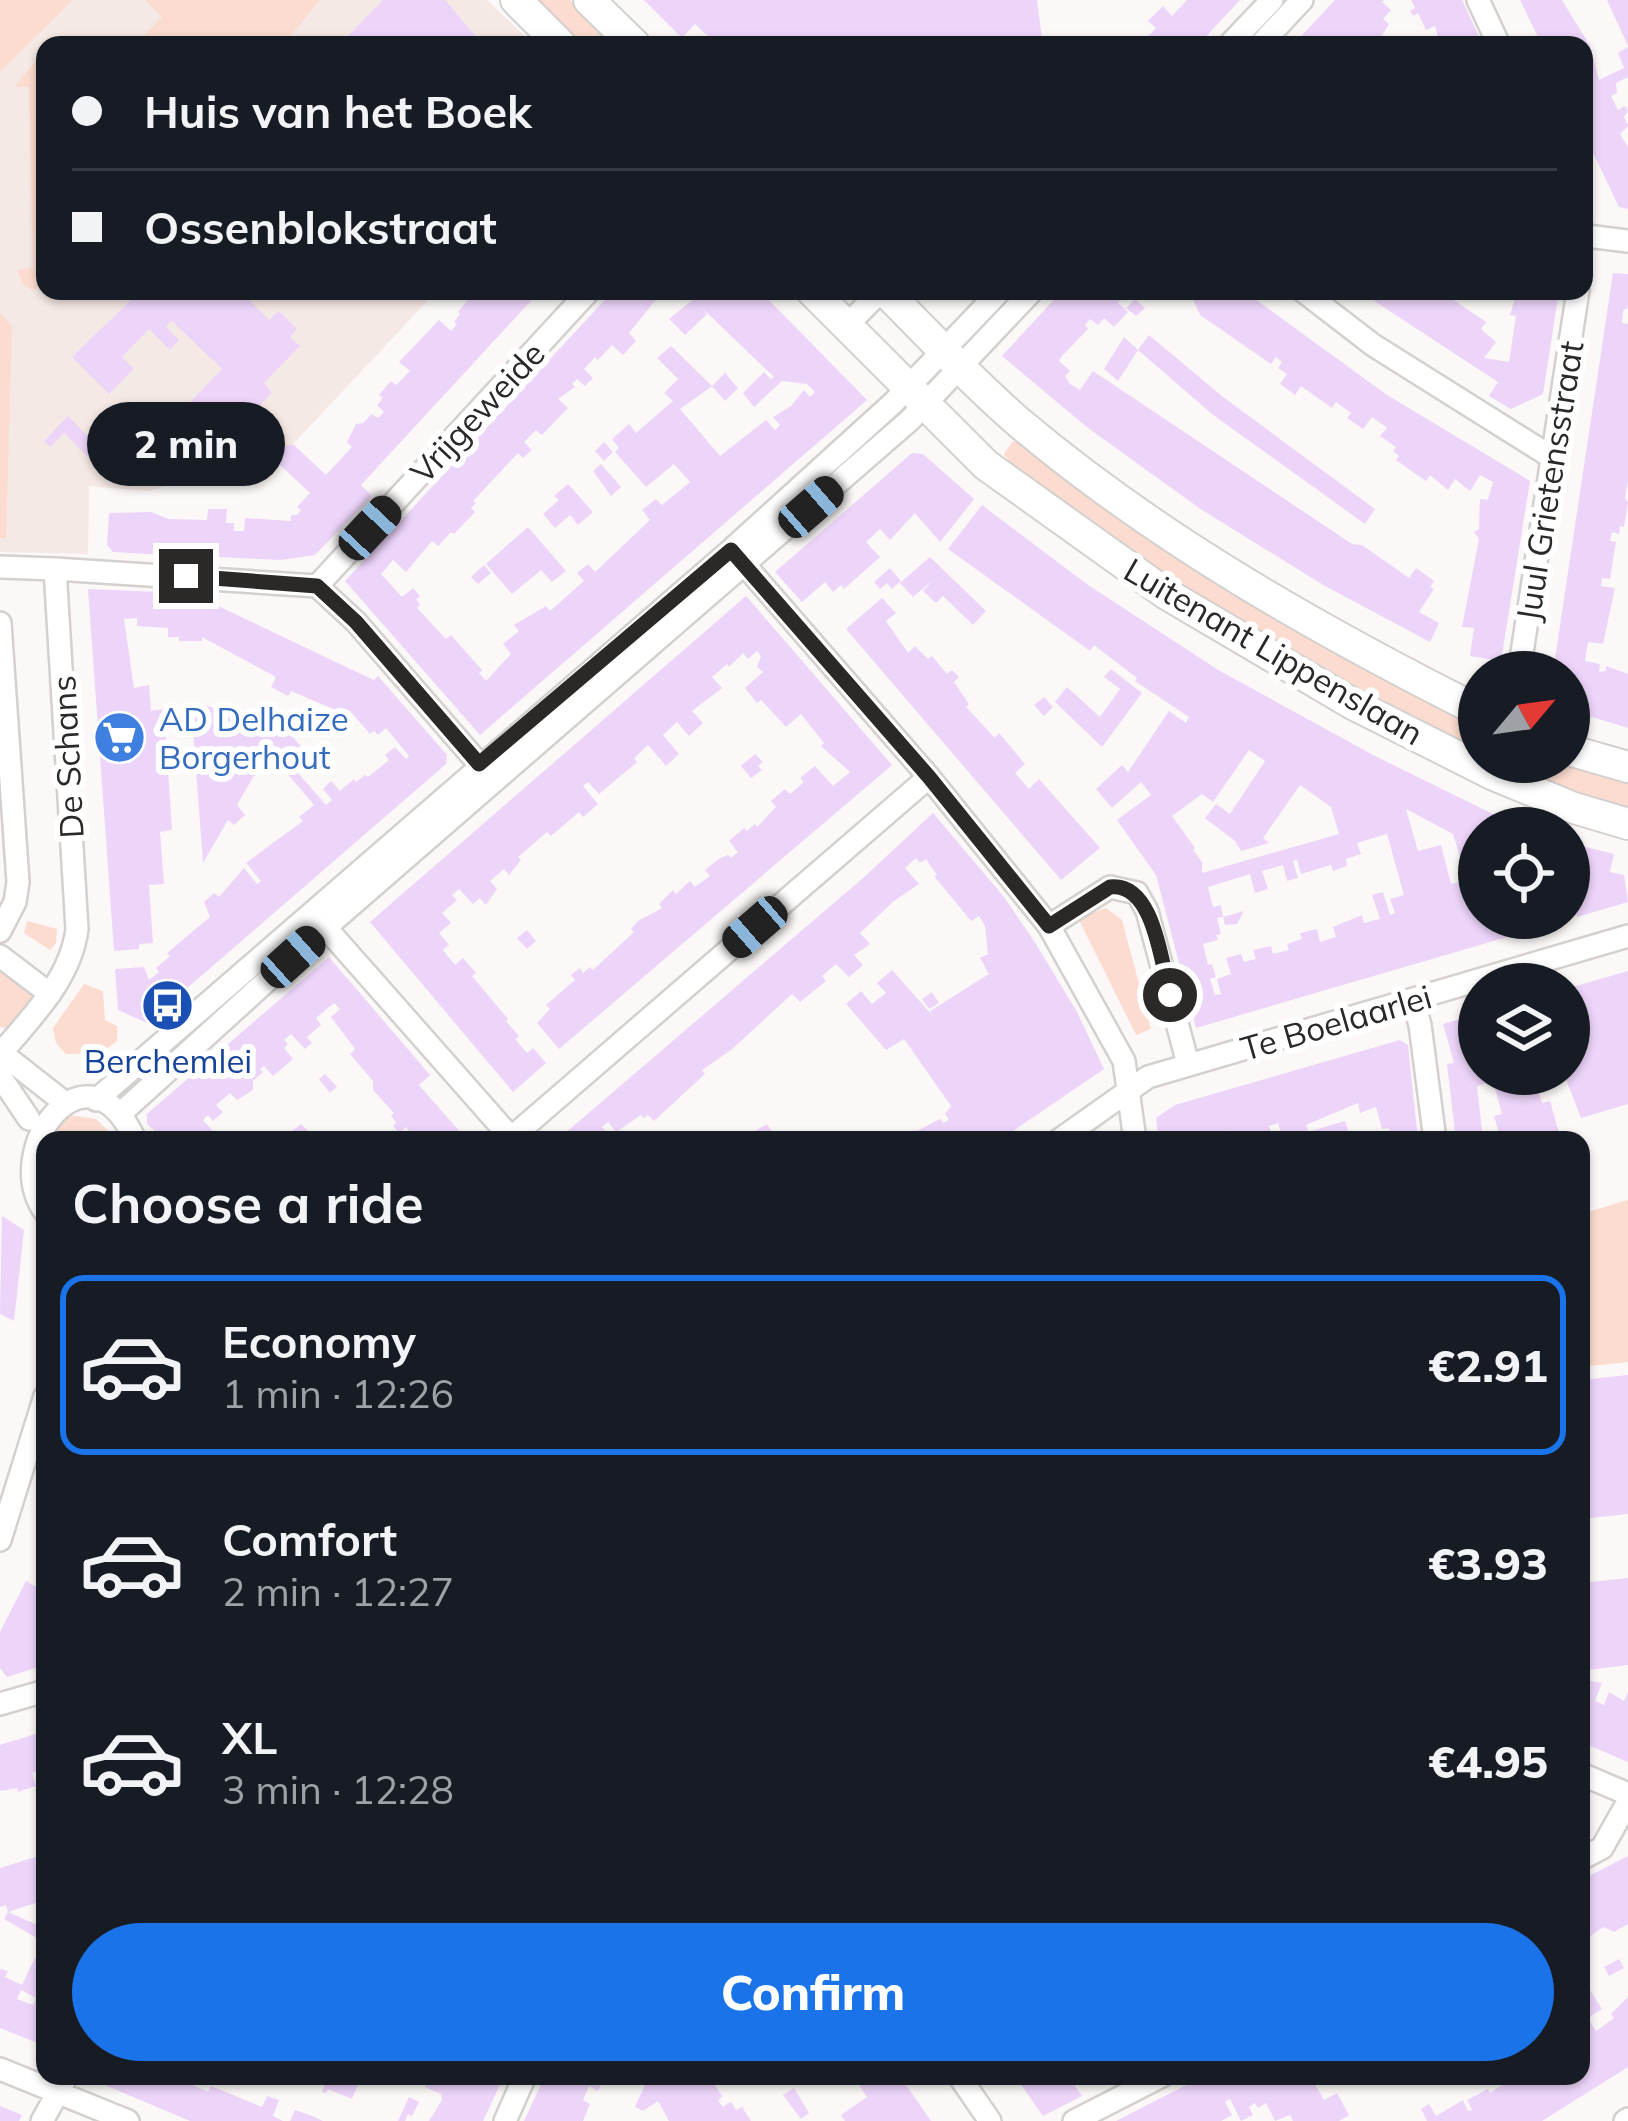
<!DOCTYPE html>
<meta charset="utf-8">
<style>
:root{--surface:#171b24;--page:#242831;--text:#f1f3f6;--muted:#9ea1a6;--line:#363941;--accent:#1a73e8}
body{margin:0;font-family:Mulish,sans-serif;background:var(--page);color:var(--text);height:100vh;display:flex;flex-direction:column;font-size:45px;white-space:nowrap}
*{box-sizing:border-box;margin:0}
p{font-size:39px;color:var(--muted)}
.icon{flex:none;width:66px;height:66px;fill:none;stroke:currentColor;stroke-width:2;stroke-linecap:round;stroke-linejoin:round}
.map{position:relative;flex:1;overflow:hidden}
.drawer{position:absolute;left:36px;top:1131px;width:1554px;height:954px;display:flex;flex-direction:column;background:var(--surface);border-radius:24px;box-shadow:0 3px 9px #0004}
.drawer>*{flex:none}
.guide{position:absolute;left:36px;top:36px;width:1557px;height:264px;border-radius:24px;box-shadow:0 3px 9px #0004;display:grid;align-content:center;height:264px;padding:0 36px;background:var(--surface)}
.needle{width:78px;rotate:61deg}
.tools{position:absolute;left:1458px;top:651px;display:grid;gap:24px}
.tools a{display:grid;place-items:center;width:132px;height:132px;border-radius:50%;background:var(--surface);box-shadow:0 3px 9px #0004;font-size:60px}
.end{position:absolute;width:54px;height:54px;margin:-27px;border:15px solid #2a2928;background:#fff;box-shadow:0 0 0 6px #fff}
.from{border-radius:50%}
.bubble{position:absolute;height:84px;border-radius:42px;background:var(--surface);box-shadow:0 3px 9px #0004;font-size:39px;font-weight:800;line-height:84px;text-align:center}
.car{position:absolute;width:36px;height:72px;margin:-36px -18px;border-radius:15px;box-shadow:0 0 9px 3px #0007;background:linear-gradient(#222 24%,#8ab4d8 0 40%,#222 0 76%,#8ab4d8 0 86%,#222 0)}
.guide b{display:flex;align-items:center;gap:42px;height:114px;font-size:45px}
.guide b+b{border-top:3px solid var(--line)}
.guide i{width:30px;height:30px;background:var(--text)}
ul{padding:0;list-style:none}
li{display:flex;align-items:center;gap:36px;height:180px;margin:0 24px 18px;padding:0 12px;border:6px solid transparent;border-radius:24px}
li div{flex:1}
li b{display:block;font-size:45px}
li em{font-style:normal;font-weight:800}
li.on{border-color:var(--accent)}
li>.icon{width:108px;height:108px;stroke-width:1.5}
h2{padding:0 36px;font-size:54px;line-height:144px}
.action{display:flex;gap:24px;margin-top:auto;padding:24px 36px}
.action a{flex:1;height:138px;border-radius:72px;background:var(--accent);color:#fff;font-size:48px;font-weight:800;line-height:138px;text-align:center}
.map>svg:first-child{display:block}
</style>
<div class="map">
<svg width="1628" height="2121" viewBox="0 0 1628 2121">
<rect width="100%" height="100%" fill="#fbf8f7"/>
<path fill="#f5e9e5" d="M42 0H487L534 45H45V291H437L293 444 150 491 89 486 88 554 0 552V72L20 50Z"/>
<path fill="#fcdcd0" d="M0 0H73L0 72Z
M145 0H320L283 45H134L162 17Z
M535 0H570L616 45H581Z
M45 50V282L35 290C23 289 19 280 18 269L33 268 29 87H14Z
M0 313 12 327 6 538H0Z
M1022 440 1479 723V753L1348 685 1195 596 1013 467 1004 454 1012 442Z
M1513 762H1569L1628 777V810L1510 771Z
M1106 908 1122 920 1151 1029 1136 1035 1078 918Z
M27 921 57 929 56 943 50 950 24 933Z
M0 971 25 987 32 997 29 1007 5 1028 0 1027Z
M84 984 103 991 105 1020 117 1026V1041L101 1053 66 1054 56 1043 53 1028Z
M69 1115 96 1119 117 1140H45V1190L37 1139Z
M1628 1200V1362L1581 1367V1214Z"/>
<path fill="#edd5fa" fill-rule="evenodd" d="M383 0H445L483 45H339Z
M644 0H1037L1042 39 1031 45H717L695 24 682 38Z
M1187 0H1240L1198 45H1140L1156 28 1148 21 1163 6 1172 16Z
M1335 0H1384L1382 2 1391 10 1383 19 1389 24 1381 37 1368 45H1293Z
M1411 0H1462L1483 45H1440L1435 26 1426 30 1418 13 1413 16 1410 11 1415 8Z
M1520 0H1562L1590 46 1599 80 1624 68 1618 53 1628 47V77L1616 83 1617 93 1611 96 1618 110 1625 106 1628 111 1624 117 1628 126 1620 134 1628 147V209L1619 207 1584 134V45H1542Z
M1607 0H1628V46Z
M1613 273 1628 274V307L1623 311 1622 323 1628 324V480L1625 498 1628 502 1624 527 1620 526 1619 534 1612 532 1610 541 1616 542 1610 579 1602 578 1601 586 1615 588 1603 644 1588 642 1585 661 1600 664 1599 672 1606 671V666L1628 674V728L1569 710V672H1553Z
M135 291H240L269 320 279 311 297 329 290 337 300 346 264 383 272 393 240 426 230 419 180 469 173 462 159 476 138 456 222 369 172 321 166 327 179 340 170 350 149 329 122 357 134 369 109 394 72 357 134 297 131 295Z
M475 291H540L361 485 372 496 315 555 281 560 149 554 113 552 107 545 109 513 151 512 169 519 207 520 208 509H227L226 523H234V531H244L245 518 291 521V515H297L301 510 297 507 310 493 266 452 293 444 326 475 352 447 347 442 356 424 363 423 372 414 378 418 384 412 377 405 383 398 379 395 391 381 396 385 410 371 399 362 439 320 451 331 457 324 454 322 460 314 458 312Z
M613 291H663L629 333 636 341 623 355 612 345 598 360 595 357 584 369 593 378 585 386 577 379 572 384 575 387 558 399 568 408 542 435 536 430 524 442 532 450 523 458 518 453 473 501 476 503 471 508 475 512 454 534 451 532 438 546 432 541 406 572 393 560 381 574 402 597 413 588 420 596 416 599 420 605 417 608 446 639 451 635 482 670 479 673 486 681 511 654 503 644 519 631 514 625 546 606 550 611 584 581 577 573 588 564 595 572 650 520 642 510 656 499 662 505 690 482 674 464 646 487 615 452 619 448 612 439 629 424 636 433 673 401 664 393 678 379 657 358 671 346 712 386 725 373 738 388 725 401 712 386 680 409 720 456 766 420 775 430 780 425 773 417 791 406 804 390 810 397 815 392 807 384 782 381 754 407 743 393 764 372 771 379 774 377 700 306 707 314 685 335 669 319 695 298 688 291H760L867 400 480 735 345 581Z
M1062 291H1129L1118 303 1128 312 1114 327 1104 318 1098 325 1090 319 1085 325 1088 329 1062 356 1059 361 1070 371 1065 376 1070 384 1080 390 1093 371 1352 544 1362 545 1409 578 1416 568 1434 581 1430 587 1434 589 1419 612 1439 623 1430 642 1325 586 1202 510 1088 428 1002 356Z
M1185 291H1244L1387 395 1530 481 1501 661 1470 656 1474 628 1462 627 1479 539 1474 532 1479 529 1480 499 1488 500 1493 482 1480 475 1470 491 1455 479 1448 490 1430 475 1426 481 1396 460 1399 456 1393 451 1396 447 1380 436 1387 428 1372 417 1363 429 1347 418 1351 413 1336 402 1332 408 1301 386 1295 395 1280 384 1287 374 1278 368 1282 362 1276 357 1271 364 1200 315 1191 295Z
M1359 291H1428L1435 296 1440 291 1486 322 1481 329 1496 342 1484 358 1509 362 1516 316 1510 315 1517 291H1559L1543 394 1511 409 1489 396 1498 382Z
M1135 299 1145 308 1136 316 1126 308Z
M1149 335 1223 397 1375 509 1365 524 1212 414 1138 350Z
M1124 337 1138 350 1118 381 1104 369Z
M68 416 105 454 95 464 64 433 50 447 44 441Z
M604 442 613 452 604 461 595 451Z
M912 453 923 454 974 499 940 542 915 513 890 540 880 529 866 542 880 557 844 589 841 585 833 592 825 582 802 602 775 572Z
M601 464 621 487 611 496 593 471Z
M568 484 593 512 578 525 570 515 555 528 543 514 559 500 554 496Z
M982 505 1088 585 1220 671 1375 756 1501 818 1504 828H1479V918H1527L1531 930 1196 1028 1156 875 1117 820 1151 795 1141 782 1112 808 1096 789 1122 765 1128 772 1169 711 1186 723 1189 717 1135 681 1137 678 1094 645 1090 651 948 549ZM1249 750 1265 761 1230 814 1216 804 1205 818 1235 841 1241 851 1269 843 1263 838 1300 785 1331 807 1339 834 1202 873V862L1193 850 1195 848 1172 816 1202 794 1213 802ZM1406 809 1453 834 1467 880 1451 884 1441 845 1418 851ZM1387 834 1404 895 1390 899 1395 913 1390 915 1383 892 1372 895 1380 919 1364 923 1362 915 1333 927 1336 937 1320 942 1317 929 1300 933 1302 939 1287 944 1289 950 1273 954 1271 946 1253 950 1256 959 1244 962 1241 954 1226 958 1231 974 1217 979 1221 994 1215 995 1210 979 1216 977 1212 964 1208 965 1203 944 1218 940 1216 935 1221 934 1217 918 1223 917 1221 905 1213 907 1208 887 1250 874 1255 893 1268 889 1262 871 1283 865 1287 881 1298 878 1293 861 1297 860 1301 874 1331 865 1333 871 1347 866 1346 859 1361 854 1357 843Z
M528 527 566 571 552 582 541 570 512 594 486 564Z
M930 557 986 611 973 625 943 596 936 603 923 591 932 581 913 597 900 583Z
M484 565 491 573 478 584 471 577Z
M890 568 901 581 892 589 887 583 880 589 874 582Z
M88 589 208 594V601L344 666 374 680 378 676 447 755 446 764 147 1023 118 1010 115 969 144 967 149 980 159 972 156 968 170 956 167 953 210 917 204 902 214 893 219 897 244 868 257 884 261 881 246 863 303 821 299 817 314 805 268 751 237 805 245 815 234 825 228 820 203 863 191 702 284 726 312 760 298 773 326 805 332 800 323 789 331 781 340 791 354 779 356 782 365 775 368 777 389 760 385 755 395 747 406 759 409 756 386 728 378 735 374 731 370 734 350 711H338L291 691 288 696 271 687 276 677 202 637V641H179V637H168V628L137 626V618L124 619 134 688 149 685 151 711 164 709 172 830 160 832 164 884 149 885 153 943 139 944V949L114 951Z
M746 596 892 765 559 1049 537 1023 550 1009 546 1005 575 980 571 975 580 968 583 973 590 967 593 970 634 932 631 929 638 921 662 908 659 904 673 890 676 894 690 881 695 887 710 876 705 870 720 858 728 855 731 858 738 852 729 841 744 828 747 831 755 824 757 827 776 807 771 801 785 789 790 794 804 782 800 778 815 766 833 786 850 772 821 746 824 743 801 714 786 727 761 700 757 703 745 688 763 672 757 667 761 656 757 651 748 659 743 653 729 667 727 664 712 677 722 688 692 711 703 723 689 736 677 722 663 735 679 754 666 766 648 745 634 758 637 762 599 794 588 782 583 786 598 804 583 817 579 812 551 836 547 832 518 857 521 860 509 875 504 869 490 881 497 889 486 905 480 898 473 904 459 889 452 895 457 900 442 913 451 923 439 933 449 945 443 950 455 965 463 958 476 973 472 976 508 1019 506 1021 519 1036 515 1039 527 1053 533 1048 546 1063 513 1092 370 922Z
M882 598 896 613 886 621 908 653 915 646 928 659 932 656 947 674 952 670 959 677 954 682 969 704 966 707 995 738 999 733 1025 764 1015 773 1029 789 1039 779 1100 848 1061 880 846 629Z
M1111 669 1142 693 1102 747 1055 702 1067 687 1100 717 1120 689 1104 677Z
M1044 697 1053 707 1044 716 1034 705Z
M755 754 763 762 758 766 762 770 751 778 741 766Z
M933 813 1004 897 1036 944 1077 1012 1104 1069 1000 1140H900L940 1119 944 1123 949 1119 945 1114 951 1106 904 1039 886 1050 846 1004 861 991 872 1004 886 993 877 983 892 970 933 1016 930 1011 989 974 980 958 988 954 985 926 979 916 971 921 934 876 937 875 926 859 920 863 916 858 905 868 919 884 894 901 860 933 870 944 854 955 863 965 849 977 836 964 822 976 826 981 800 1002 792 994 731 1050 702 1070 705 1074 654 1121 648 1115 644 1118 641 1115 616 1132 608 1122 602 1127 610 1136 605 1140H557L862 879Z
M1569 843 1614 854 1610 872 1624 875 1628 902 1577 917 1569 890Z
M1244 911 1237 924 1225 925 1223 917Z
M527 930 536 941 527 949 517 938Z
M329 957 430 1075 419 1085 467 1140H416L406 1127 399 1133 393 1126 396 1123 391 1115 394 1113 373 1090V1081L350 1054 355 1049 331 1017 340 1009 334 1003 316 1018 321 1025 307 1037 312 1043 305 1049 291 1034 284 1040 288 1044 284 1048 293 1059 273 1076 264 1066 260 1069 263 1072 253 1081V1090L237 1100 230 1093 216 1105 223 1112 213 1121 208 1115 203 1120 219 1138 222 1134 229 1140H165L147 1124V1114Z
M1628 971V1104L1581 1118 1564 1074H1569V988Z
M932 992 939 1003 929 1009 922 999Z
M1464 1018 1470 1039 1479 1036V1074H1533L1542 1103 1550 1101 1561 1140H1501L1494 1116 1502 1114 1493 1081 1477 1086 1483 1140H1456L1447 1064 1454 1063 1443 1024Z
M1400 1040 1408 1045 1418 1140H1391L1389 1128 1382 1129 1376 1107 1360 1113 1358 1103 1306 1125 1308 1132 1345 1121 1351 1140H1283L1278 1123 1269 1126 1271 1133 1263 1134 1265 1140H1248L1246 1133 1230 1138 1227 1130 1203 1140H1159L1156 1118 1175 1105Z
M325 1074 337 1087 330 1093 319 1079Z
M301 1124 310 1133 307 1140H297L290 1133Z
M767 1124 772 1132 766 1136 769 1140H740Z
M2 1216 24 1230 14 1321 0 1314Z
M1628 1375V1514L1581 1519V1380Z
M1628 1578V1665L1588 1670 1585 1680 1602 1683 1595 1701 1604 1705 1609 1692 1624 1701 1628 1692V1762L1581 1742V1663L1586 1662 1581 1635V1583Z
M45 1579V1618L42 1617 38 1623 45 1632V1665L7 1677 0 1668V1632L26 1581 40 1589Z
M45 1731V1788L39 1771 32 1773 36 1786 18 1792 17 1788 0 1791V1745Z
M45 1854V1900L8 1912 6 1905 0 1907V1868Z
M1628 1856V1924L1614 1932 1603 1927 1581 1943V1880Z
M8 1912 42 1927 37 1938 4 1919Z
M45 1951V2046L0 2028V1969L8 1971 5 1977 22 1985 35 1958 39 1960ZM21 1990 36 1998 33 2005 17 1999Z
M1619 1959 1624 1968 1609 1976 1604 1967Z
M1588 1987 1602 2009 1588 2018 1596 2031 1614 2018 1611 2014 1628 1997V2067L1542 2121H1427L1421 2109 1429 2104 1436 2116 1463 2100 1468 2111 1472 2110 1467 2100 1488 2089 1490 2093 1515 2076H1581V1991Z
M92 2076H186L191 2084 208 2092 211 2086 262 2107 267 2096 279 2100 273 2116 283 2121H190L93 2080Z
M328 2076H362L352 2099 328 2089 326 2093 322 2092Z
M430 2076 457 2084 464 2076H504L483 2121H429L442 2100 441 2094 425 2087Z
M545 2076H605L598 2091 589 2086 583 2100 590 2104 583 2121H524Z
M649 2076 710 2078 722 2096 718 2101 723 2107 731 2102 736 2110 742 2107 751 2121H669L658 2101 643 2111 635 2107Z
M853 2076H900L931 2121H845L841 2115 867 2097Z
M1015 2076H1068L1082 2096 1043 2116Z
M1204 2076H1318L1312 2079 1324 2100 1337 2093 1349 2115 1339 2121H1293L1290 2115 1275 2121 1266 2103 1258 2108 1255 2103 1249 2107 1253 2115 1241 2121 1230 2099 1225 2102 1232 2115 1221 2121H1116Z
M794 2088 809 2113 801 2119 783 2095Z
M409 2097 419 2102 412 2116 408 2114 405 2121H398Z
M0 2106 22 2115 19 2121H0Z
M295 2110 312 2116 323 2121H290Z"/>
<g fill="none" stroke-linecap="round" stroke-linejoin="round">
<defs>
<path id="street" d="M1478 0 1499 45
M1229 45 1272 0
M1260 45 1302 0
M1587 236 1628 241
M1303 291 1373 345 1553 458
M847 325 881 291
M736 555 929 777 1049 926 1124 1061 1135 1140
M0 567 55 569 77 929C71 978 32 1017 1 1053
M55 569 317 586 356 622 486 772
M317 586 589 291
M0 623 18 882 15 902 0 931
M1519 672 1578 291
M319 920 513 1140
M1049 926 1110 887 1137 893 1147 911 1188 1064
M0 956 50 994
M1413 1000 1420 1025 1435 1140
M0 1052 60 1099
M0 1076 29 1119
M96 1100 731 550 893 403 1000 291
M120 1114 325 928 910 420 1032 291
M511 1138 929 777
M1059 1140 1148 1077 1628 936
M45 1212C0 1149 88 1034 135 1140
M0 1540 45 1396
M0 1704 45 1691
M1581 1774 1628 1794
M1581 1859 1602 1848 1628 1802
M0 2069 128 2121
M959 2076 990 2121
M42 2121 67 2076
M505 2121 525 2076
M1074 2121 1162 2076
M1625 2121 1628 2119"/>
<path id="secondary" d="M516 0 561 45
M589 0 635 45
M812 291 986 465 1165 593 1353 704 1494 775 1574 808 1628 824
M885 291C930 336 974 384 1022 425 1159 540 1320 631 1479 711
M1569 750 1628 767"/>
</defs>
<use href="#street" stroke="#d3d0ce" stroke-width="26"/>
<use href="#secondary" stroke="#d3d0ce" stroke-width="34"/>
<use href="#street" stroke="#fff" stroke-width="21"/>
<use href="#secondary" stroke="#fff" stroke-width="30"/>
</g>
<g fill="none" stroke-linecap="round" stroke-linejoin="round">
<path stroke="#2a2928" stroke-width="15" d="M186 576 317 586 356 622 479 764 731 550 929 777 1049 926 1110 887C1154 882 1161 962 1170 995"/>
</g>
<defs>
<symbol id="supermarket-disc" viewBox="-11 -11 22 22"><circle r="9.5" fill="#3f7fe0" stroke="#fff"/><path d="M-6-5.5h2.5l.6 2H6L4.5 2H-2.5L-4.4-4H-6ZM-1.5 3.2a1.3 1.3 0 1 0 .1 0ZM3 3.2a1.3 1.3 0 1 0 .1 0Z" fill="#fff"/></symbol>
<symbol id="bus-disc" viewBox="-11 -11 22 22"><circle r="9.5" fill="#1a4fb4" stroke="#fff"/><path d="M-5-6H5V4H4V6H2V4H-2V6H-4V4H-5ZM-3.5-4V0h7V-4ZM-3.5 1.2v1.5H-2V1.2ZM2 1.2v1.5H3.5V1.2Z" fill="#fff"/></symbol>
</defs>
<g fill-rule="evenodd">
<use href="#supermarket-disc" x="90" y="708" width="59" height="59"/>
<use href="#bus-disc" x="138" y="976" width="59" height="59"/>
</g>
<g text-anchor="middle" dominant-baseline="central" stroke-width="12" stroke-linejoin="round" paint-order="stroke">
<g font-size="33" fill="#2a2928" stroke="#fff">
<text transform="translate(477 412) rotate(-47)">Vrijgeweide</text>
<text transform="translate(1549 481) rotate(-81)">Juul Grietensstraat</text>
<text transform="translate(1274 651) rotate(30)">Luitenant Lippenslaan</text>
<text transform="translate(67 757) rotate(-93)">De Schans</text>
<text transform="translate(1336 1022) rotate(-16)">Te Boelaarlei</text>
</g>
<g font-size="33" fill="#366cbe" stroke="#fff" text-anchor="start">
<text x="159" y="718">AD Delhaize<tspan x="159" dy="38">Borgerhout</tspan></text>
</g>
<g font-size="33" fill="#164399" stroke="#fff">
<text x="168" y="1060">Berchemlei</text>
</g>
</g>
</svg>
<div class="tools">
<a><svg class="needle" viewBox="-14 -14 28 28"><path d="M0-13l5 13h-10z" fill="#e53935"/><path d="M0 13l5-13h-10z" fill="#9ea1a6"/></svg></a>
<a><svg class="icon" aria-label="locate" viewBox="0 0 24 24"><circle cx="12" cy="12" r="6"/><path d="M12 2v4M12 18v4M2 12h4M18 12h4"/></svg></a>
<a><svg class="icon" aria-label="layers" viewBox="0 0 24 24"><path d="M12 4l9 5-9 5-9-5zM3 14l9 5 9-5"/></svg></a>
</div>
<i class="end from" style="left:1170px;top:995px"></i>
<i class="end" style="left:186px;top:576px"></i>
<div class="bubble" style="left:87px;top:402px;width:198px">2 min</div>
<i class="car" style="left:811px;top:507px;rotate:49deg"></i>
<i class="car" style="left:370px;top:528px;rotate:43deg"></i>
<i class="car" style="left:755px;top:927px;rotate:229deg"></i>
<i class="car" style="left:293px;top:957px;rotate:48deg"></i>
<div class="guide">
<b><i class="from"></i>Huis van het Boek</b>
<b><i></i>Ossenblokstraat</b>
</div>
<section class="drawer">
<h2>Choose a ride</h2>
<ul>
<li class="on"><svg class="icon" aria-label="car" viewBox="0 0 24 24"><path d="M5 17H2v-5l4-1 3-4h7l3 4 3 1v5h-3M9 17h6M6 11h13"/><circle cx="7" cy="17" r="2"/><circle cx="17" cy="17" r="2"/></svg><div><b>Economy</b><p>1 min · 12:26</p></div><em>€2.91</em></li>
<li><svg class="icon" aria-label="car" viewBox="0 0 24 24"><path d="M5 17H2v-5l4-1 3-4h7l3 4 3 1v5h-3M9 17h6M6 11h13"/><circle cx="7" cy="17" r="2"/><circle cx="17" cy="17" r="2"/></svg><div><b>Comfort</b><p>2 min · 12:27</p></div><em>€3.93</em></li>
<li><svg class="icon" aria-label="car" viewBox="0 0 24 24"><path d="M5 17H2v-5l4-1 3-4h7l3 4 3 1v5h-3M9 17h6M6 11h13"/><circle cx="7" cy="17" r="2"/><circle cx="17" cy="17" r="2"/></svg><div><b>XL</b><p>3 min · 12:28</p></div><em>€4.95</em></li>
</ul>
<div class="action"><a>Confirm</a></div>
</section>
</div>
